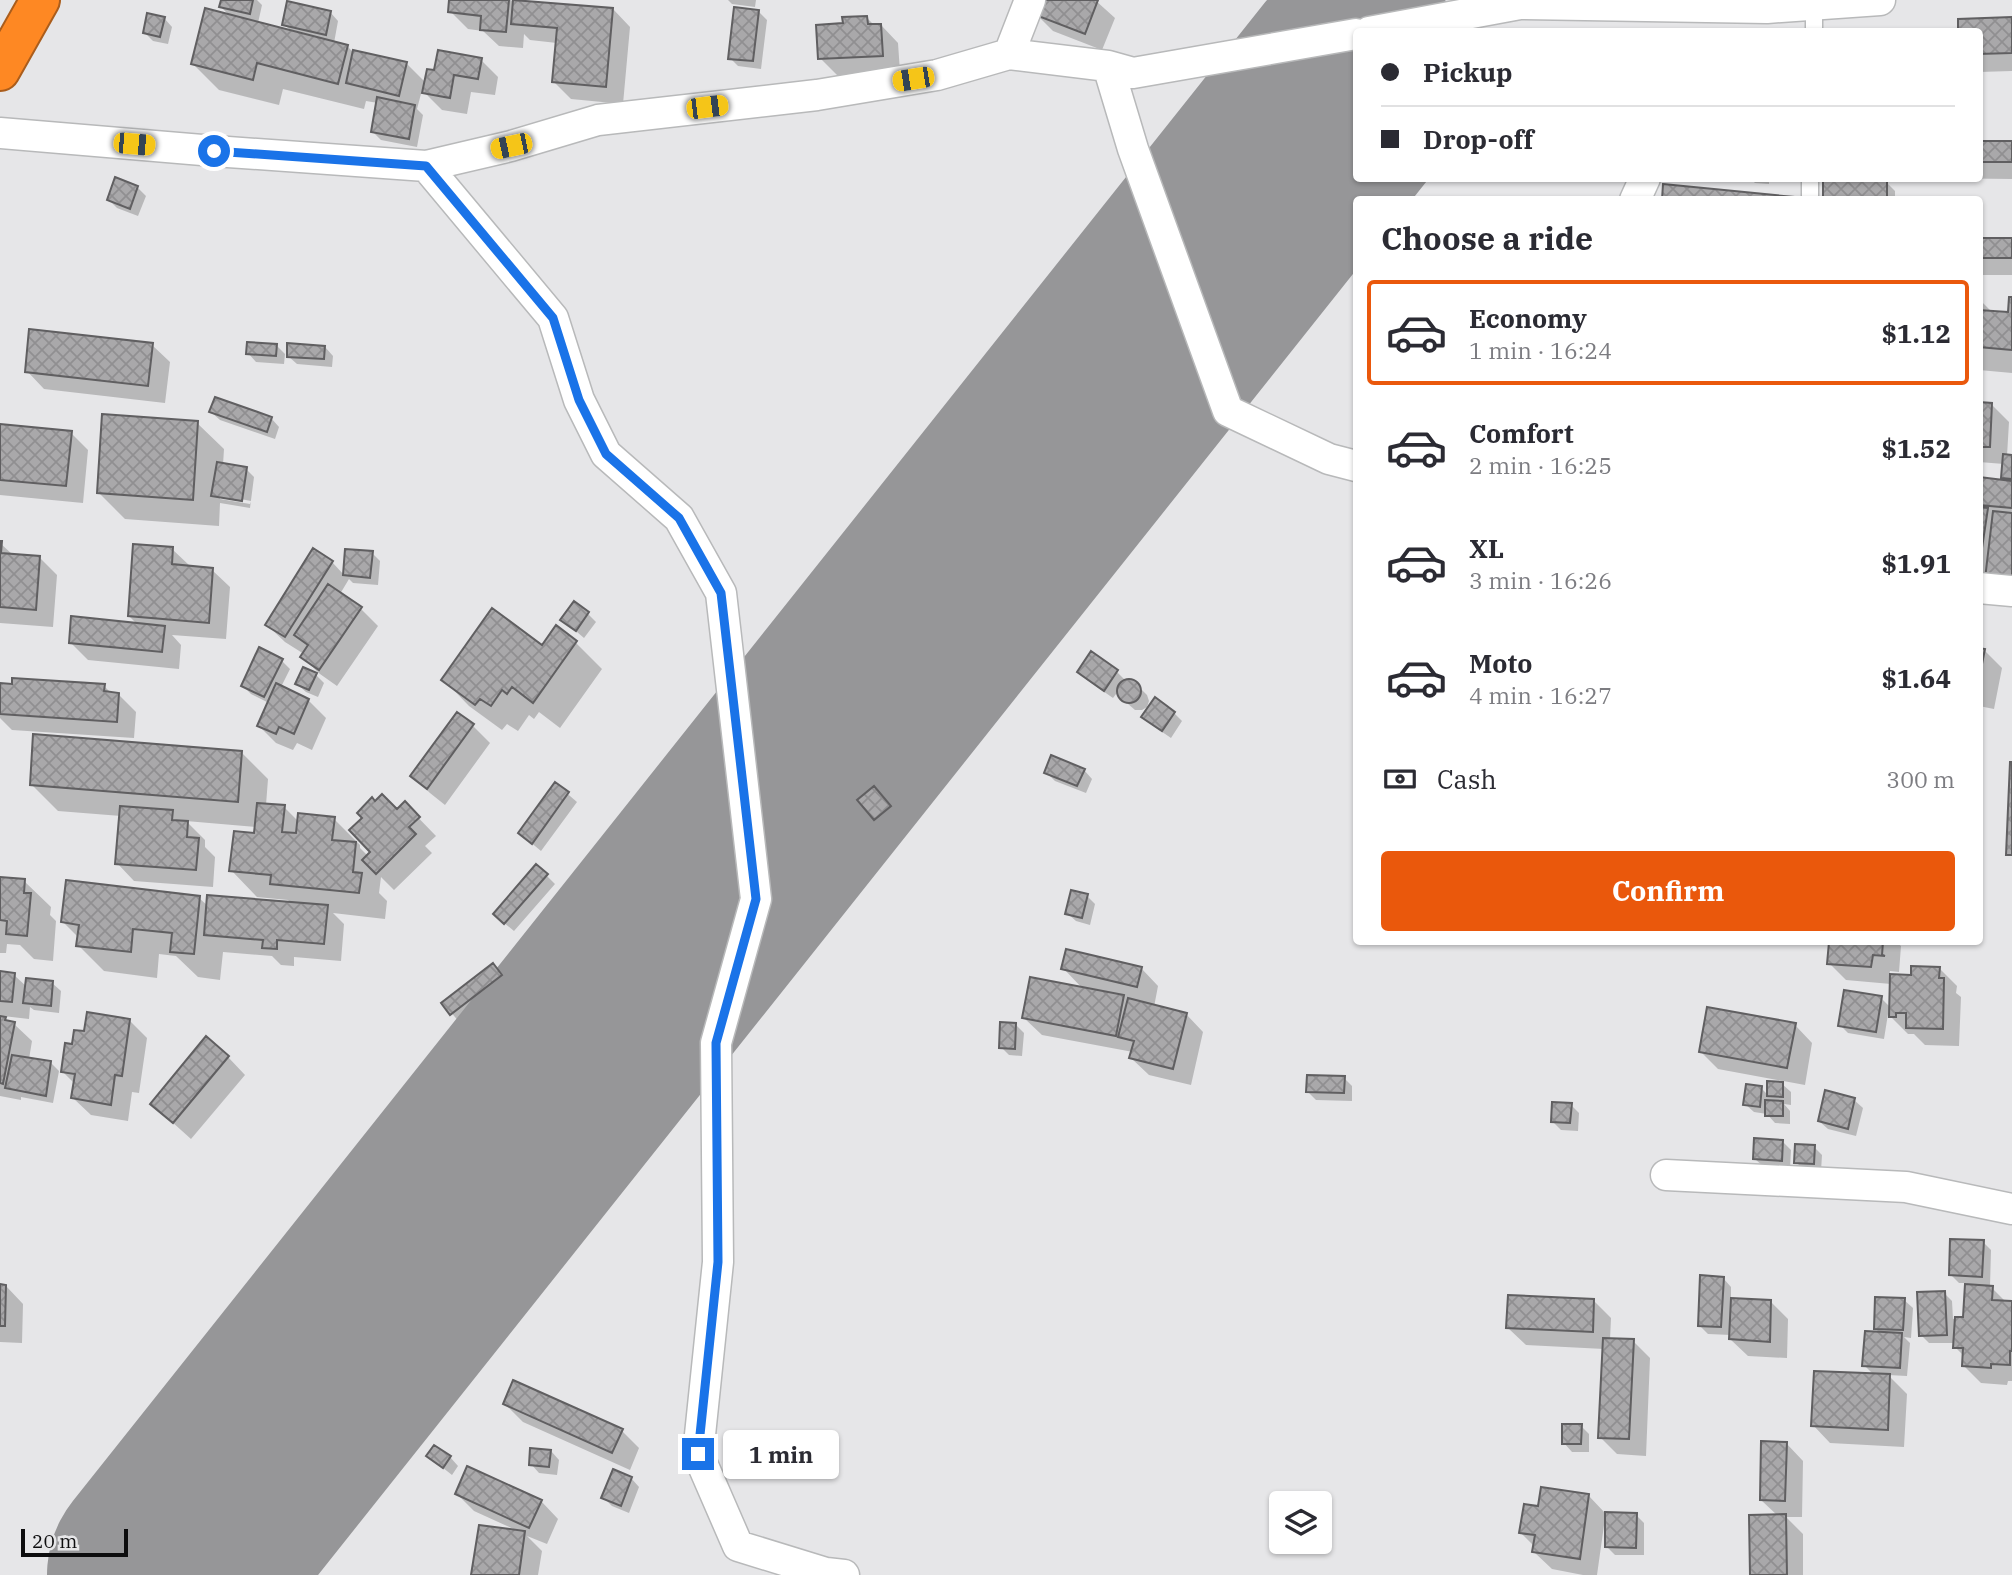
<!DOCTYPE html>
<meta charset="utf-8">
<style>
:root{--surface:#fff;--page:#f2f2f3;--text:#2b2b33;--muted:#7c7c81;--line:#e1e1e2;--accent:#ea580c}
body{margin:0;font-family:"IBM Plex Serif",serif;background:var(--page);color:var(--text);height:100vh;display:flex;flex-direction:column;font-size:26px;white-space:nowrap}
*{box-sizing:border-box;margin:0}
p{font-size:23px;color:var(--muted)}
.icon{flex:none;width:38px;height:38px;fill:none;stroke:currentColor;stroke-width:2;stroke-linecap:round;stroke-linejoin:round}
.map{position:relative;flex:1;overflow:hidden}
.sheet{position:absolute;left:1353px;top:196px;width:630px;height:749px;display:flex;flex-direction:column;background:var(--surface);border-radius:7px;box-shadow:0 2px 5px #0004}
.sheet>*{flex:none}
.top-card{position:absolute;left:1353px;top:28px;width:630px;height:154px;border-radius:7px;box-shadow:0 2px 5px #0004;display:grid;align-content:center;height:154px;padding:0 28px;background:var(--surface)}
.controls{position:absolute;left:1269px;top:1491px;display:grid;gap:14px}
.controls a{display:grid;place-items:center;width:63px;height:63px;border-radius:7px;background:var(--surface);box-shadow:0 2px 5px #0004;font-size:35px}
.scale{position:absolute;left:21px;bottom:18px;width:107px;box-sizing:border-box;padding-left:7px;border:4px solid #0d0d0e;border-top:0;font-size:19px;line-height:24px;white-space:nowrap;color:#0d0d0e;-webkit-text-stroke:5px #e6e6e8;paint-order:stroke}
.end{position:absolute;width:32px;height:32px;margin:-16px;border:9px solid #1a73e8;background:#fff;box-shadow:0 0 0 4px #fff}
.from{border-radius:50%}
.bubble{position:absolute;height:49px;border-radius:7px;background:var(--surface);box-shadow:0 2px 5px #0004;font-size:23px;font-weight:700;line-height:49px;text-align:center}
.car{position:absolute;width:21px;height:42px;margin:-21px -10px;border-radius:9px;box-shadow:0 0 5px 2px #0007;background:linear-gradient(#f5c518 24%,#345 0 40%,#f5c518 0 76%,#345 0 86%,#f5c518 0)}
.top-card b{display:flex;align-items:center;gap:24px;height:66px;font-size:26px}
.top-card b+b{border-top:2px solid var(--line)}
.top-card i{width:18px;height:18px;background:var(--text)}
ul{padding:0;list-style:none}
li{display:flex;align-items:center;gap:21px;height:105px;margin:0 14px 10px;padding:0 14px;border:4px solid transparent;border-radius:7px}
li div{flex:1}
li b{display:block;font-size:26px}
li em{font-style:normal;font-weight:700}
li.selected{border-color:var(--accent)}
li>.icon{width:63px;height:63px;stroke-width:1.5}
h2{padding:0 28px;font-size:32px;line-height:84px}
.pay{display:flex;align-items:center;gap:18px;height:77px;padding:0 28px;font-size:26px}
.pay p{margin-inline-start:auto}
.primary-button{display:flex;gap:14px;margin-top:auto;padding:14px 28px}
.primary-button a{flex:1;height:80px;border-radius:7px;background:var(--accent);color:#fff;font-size:28px;font-weight:700;line-height:80px;text-align:center}
.map>svg:first-child{display:block}
</style>
<div class="map">
<svg width="2012" height="1575" viewBox="0 0 2012 1575">
<defs>
<pattern id="building-cross-hatch" width="8" height="8" patternUnits="userSpaceOnUse" patternTransform="scale(1.75)"><rect width="8" height="8" fill="#a9a8aa"/><path d="M0 0l8 8M0 8l8-8" fill="none" stroke="#908f91"/></pattern>
</defs>
<rect width="100%" height="100%" fill="#e6e6e8"/>
<path fill="#0003" fill-rule="evenodd" d="M223 0H257L262 5 258 23 292 32 284 24 330 12 338 21 334 43 347 46 354 53 406 63 426 83 436 72 481 60 498 77 495 95 471 92 467 114 442 110 422 90 417 109 423 115 417 147 381 140 372 131 378 103 366 101 364 109 283 89 279 105 219 90 193 64 231 17 221 7Z
M451 0H511L515 4 613 9 630 27 623 104 571 99 553 81 557 43 530 40 524 34 523 48 499 46 483 31 468 29 450 11Z
M728 0H756L755 7 732 4Z
M1095 0 1115 18 1102 50 1053 31 1035 13Z
M759 12 767 20 761 69 738 66 730 58Z
M866 17 874 25H881L898 43 900 72 838 76 820 58 844 25Z
M164 18 172 27 168 44 153 41 145 33Z
M2012 19V71L1979 72V32Z
M1979 143H2012V179L1927 178H1979Z
M1750 178H1769V184L1755 183Z
M1887 183 1895 191V200H1825Z
M137 187 146 196 138 216 117 208 109 200Z
M1979 240H2012V275H1979Z
M1979 299 1993 313 2009 314 2012 299V373L1979 370Z
M152 345 170 362 165 403 44 389 27 371Z
M277 346 285 354 284 364 256 362 248 353Z
M325 347 333 356 332 367 297 364 288 356Z
M1979 404 1992 405 2009 422 2007 456 2012 457V597L1979 584V479L2008 482 2003 477 2004 464 1979 462Z
M211 412 271 418 279 427 275 439 220 420Z
M197 423 224 449 223 465 246 469 254 477 250 508 220 503 219 526 125 519 99 493ZM220 495 251 501 250 504 220 499Z
M0 426 71 433 88 450 83 503 0 495Z
M0 543 13 555 39 557 57 575 53 627 0 623Z
M172 549 190 566 212 570 230 587 226 639 172 635 181 645 179 669 88 660 70 642 138 625 129 616Z
M372 553 380 561 378 585 353 583 349 579 340 594 360 608 378 626 337 686 320 674 302 657 304 654 285 642 267 625 332 562 344 575Z
M588 614 596 622 584 638 563 620Z
M556 628 576 643 602 669 560 728 539 712 534 719 529 715 518 731 507 724 502 730 469 706 443 679 542 648Z
M1979 648 1985 651 2002 668 1994 709 1979 706Z
M1091 653 1117 672 1126 681H1133L1147 695 1149 701 1147 707 1142 710H1135L1120 697 1119 690 1113 698 1087 680 1079 672Z
M281 660 290 669 281 687 308 700 326 718 312 750 297 743 293 750 276 743 259 726 269 703 251 694 243 686Z
M316 675 324 683 318 697 306 692 297 684Z
M0 684 104 686 112 694H118L136 712 134 738 12 730 0 718Z
M1174 713 1182 721 1171 738 1152 725 1144 717Z
M473 726 490 743 445 805 430 793 412 776Z
M242 753 268 779 266 805 284 807 299 822 334 819 360 845V848L368 856 372 852 376 803 397 811 405 804 436 836 425 846 432 853 394 890 381 877 379 893 387 901 385 919 333 913 344 924 341 961 294 957V966L281 965 272 956 223 952 220 980 198 977 176 956 159 954 157 978 104 971 78 945 79 938 63 922 199 898 208 906 292 904 288 900 257 897 231 870 256 835 257 827 186 821 205 840V847L215 857 213 887 134 881 117 863 121 816 58 811 31 784Z
M1084 770 1092 779 1086 793 1055 781 1046 772Z
M556 784 577 802 541 851 529 841Z
M882 797 898 815 884 827 860 800Z
M546 875 555 884 514 931 503 922Z
M0 879 24 881 51 907 50 915 56 921 53 961 34 959 20 945 7 944 6 953H0Z
M1087 896 1095 904 1090 925 1076 921 1067 913Z
M1831 942H1896L1901 946 1899 972 1890 971 1889 976H1913L1939 968 1957 986 1956 993 1961 997 1959 1046 1925 1045 1914 1034H1908L1888 1014 1884 1039 1848 1033 1840 1025 1881 998 1891 1008V984L1846 980 1829 963Z
M1063 968H1141L1158 986 1154 1007 1186 1014 1203 1032 1191 1085 1149 1075 1131 1058 1133 1052 1042 1035 1024 1018 1084 990Z
M0 973 14 975 27 987 52 983 61 991 59 1013 34 1010 30 1007 29 1019 3 1016 9 1023 14 1024 32 1041 29 1059 51 1063 59 1071 53 1103 21 1097V1100L0 1096Z
M501 974 509 984 460 1023 444 1004Z
M129 1020 147 1038 139 1093 132 1092 128 1121 91 1115 73 1098 75 1084 63 1072 73 1046 86 1033Z
M1015 1024 1024 1033 1022 1056 1009 1055 1001 1047Z
M1795 1025 1812 1043 1805 1085 1718 1069 1700 1051Z
M228 1057 245 1075 191 1139 152 1104Z
M1344 1078 1352 1086V1101L1316 1100 1308 1092Z
M1782 1084 1791 1092V1105L1784 1104 1790 1111V1124L1775 1123 1767 1114 1754 1112 1745 1104 1761 1088 1768 1095Z
M1854 1100 1863 1108 1856 1136 1828 1129 1819 1121Z
M1571 1105 1579 1113 1578 1131 1561 1130 1553 1122Z
M1782 1141 1791 1150 1790 1168 1764 1167 1755 1159Z
M1814 1147 1822 1155 1821 1171 1804 1170 1796 1162Z
M1983 1242 1991 1250 1990 1287 1992 1288 2007 1303H2012V1381H2008L2007 1385 1981 1383 1964 1366V1356L1955 1347V1343H1929L1921 1335 1944 1293 1952 1301 1953 1319H1965L1967 1283H1959L1951 1275Z
M1723 1278 1731 1287V1300L1770 1301 1788 1319 1787 1358 1748 1356 1730 1339 1731 1335 1708 1334 1699 1325Z
M0 1286H6L23 1304 22 1343 0 1342Z
M1593 1300 1611 1318 1610 1340 1633 1341 1650 1358 1646 1456 1617 1454 1600 1437 1604 1349 1526 1345 1508 1328Z
M1904 1300 1913 1308 1911 1338 1904 1337 1910 1343 1907 1376 1888 1375 1907 1394 1904 1447 1830 1443 1813 1425 1874 1375 1864 1365 1881 1334 1875 1328Z
M505 1404 622 1431 639 1448 630 1470 523 1422Z
M1581 1426 1589 1434V1452H1572L1564 1443Z
M1786 1443 1803 1461 1802 1517H1786L1803 1534V1575H1752L1778 1516 1761 1500Z
M551 1451 559 1460 557 1475 539 1473 531 1464Z
M428 1456 450 1457 458 1466 452 1475Z
M631 1478 639 1487 629 1513 612 1506 603 1497Z
M457 1494 541 1501 558 1519 547 1544 527 1536 542 1551 538 1575H473L518 1531 474 1511Z
M1588 1495 1605 1513 1636 1515 1644 1523V1555H1615L1607 1547V1519L1605 1518 1597 1575H1583L1552 1569 1534 1552 1535 1547 1521 1533 1540 1508Z"/>
<g fill="none" stroke-linecap="round" stroke-linejoin="round">
<path stroke="#969698" stroke-width="238" d="M166 1575 1356 79"/>
</g>
<path fill="url(#building-cross-hatch)" stroke="#605f61" stroke-width="2" d="M221 0H253L250 14 219 7Z
M449 0H509L506 32 480 30 481 16 448 12Z
M513 0 613 8 606 87 552 82 557 28 511 24Z
M1039 0H1098L1085 34 1033 14Z
M287 1 331 11 326 35 282 25Z
M734 7 759 10 753 61 728 59Z
M205 8 348 45 338 84 257 63 253 80 191 64Z
M147 13 165 17 160 37 143 33Z
M867 16 868 24H881L883 56 818 59 816 25 843 23 842 17Z
M2012 17V53L1979 54V32H1958V19Z
M353 50 407 62 399 96 346 83Z
M438 50 482 58 478 79 454 75 450 98 422 93 427 69 434 70Z
M377 97 415 105 409 139 371 132Z
M1979 141H2012V162H1979Z
M115 177 138 186 130 209 107 200Z
M1823 181H1887V200H1823Z
M1663 184 1794 197V200H1662Z
M1979 238H2012V258H1979Z
M2009 297H2012V350L1979 347V310L2008 312Z
M29 329 153 343 148 386 25 372Z
M247 342 277 344 276 356 246 354Z
M287 343 325 346 324 359 287 357Z
M215 397 272 417 267 432 209 412Z
M1979 402 1992 403 1990 447H1979Z
M102 414 198 421 193 500 97 493Z
M0 424 72 431 66 486 0 480Z
M2003 454 2012 455V479L2001 478Z
M217 462 247 467 242 501 211 496Z
M1979 477 2012 481V508L1979 505Z
M1979 507 1988 508 1979 568Z
M1993 511 2012 513V583L1985 579Z
M0 541H2L1 553 40 556 36 610 0 607Z
M133 544 173 547 172 564 213 568 209 623 128 616Z
M313 548 333 561 285 637 265 625Z
M345 549 373 551 370 578 343 575Z
M328 584 362 607 319 670 300 657 308 645 294 635Z
M574 601 589 612 576 631 560 620Z
M492 608 542 645 556 625 577 641 533 703 512 687 507 694 502 690 491 706 480 699 475 705 441 680Z
M71 616 165 626 162 652 69 643Z
M259 647 283 659 264 697 241 686Z
M1979 648 1985 649 1979 679Z
M1091 651 1118 670 1104 691 1077 672Z
M303 667 317 673 309 690 295 684Z
M12 678 105 684 104 691 119 693 117 722 0 714V683L12 684Z
M1117 691a12 12 0 1 1 24 0a12 12 0 1 1-24 0Z
M276 683 309 699 294 734 279 727 276 734 257 726Z
M1155 697 1175 712 1162 731 1141 717Z
M457 712 474 724 427 789 410 776Z
M33 734 242 751 238 802 30 785Z
M1051 755 1085 769 1077 786 1044 773Z
M2010 762H2012V855H2006Z
M555 782 569 792 532 844 518 833Z
M874 786 891 806 874 820 857 800Z
M382 794 397 809 405 801 420 817 409 827 416 834 376 874 362 860 370 852 349 830 362 818 357 813 372 797 375 801Z
M257 803 285 805 282 832 296 833 298 813 335 817 332 840 356 842 353 872 362 873 359 893 270 884 271 875 229 871 234 831 254 833Z
M120 806 173 810 172 820 188 821 187 837 199 838 196 870 115 864Z
M536 864 548 874 504 924 493 914Z
M0 877 25 879 24 893H31L27 936 6 934 7 921 0 920Z
M66 880 200 896 194 954 170 952 172 933 133 929 131 952 76 946 79 925 61 922Z
M1071 890 1088 894 1082 918 1065 914Z
M207 895 328 905 324 944 277 940V949L262 948 263 940 204 935Z
M1829 942H1883L1882 955 1885 956 1873 955 1871 967 1827 964Z
M1066 949 1142 967 1137 987 1061 969Z
M493 963 502 975 450 1015 441 1003Z
M1911 966 1940 967 1939 978H1944L1943 1029 1906 1028V1013H1896V1017H1889L1890 974 1911 975Z
M0 971 15 973 12 1002 0 1001Z
M1030 977 1124 995 1116 1036 1022 1018Z
M26 978 53 981 51 1006 23 1003Z
M1844 990 1882 996 1876 1032 1838 1026Z
M1128 998 1187 1013 1173 1069 1129 1058 1134 1041 1118 1037Z
M1707 1007 1796 1023 1787 1068 1699 1052Z
M87 1012 130 1019 122 1076 115 1075 111 1105 71 1098 75 1074 61 1072 65 1043 72 1044 74 1030 84 1031Z
M0 1016 6 1017 5 1020 15 1022 3 1084 0 1083Z
M1000 1022 1016 1023 1015 1049 999 1048Z
M206 1036 229 1056 173 1123 150 1104Z
M12 1055 51 1061 46 1096 5 1088Z
M1307 1075 1345 1076 1344 1093 1306 1092Z
M1767 1081 1783 1082V1097L1767 1096Z
M1746 1084 1762 1086 1760 1107 1743 1105Z
M1825 1090 1855 1098 1848 1129 1818 1121Z
M1765 1100 1783 1101V1116H1765Z
M1552 1102 1572 1103 1570 1123 1551 1122Z
M1754 1138 1783 1140 1782 1161 1753 1159Z
M1795 1144 1815 1145 1814 1164 1794 1163Z
M1950 1239 1984 1240 1982 1277 1949 1275Z
M1700 1275 1724 1277 1721 1327 1698 1326Z
M0 1284 6 1285 5 1326H0Z
M1965 1284 1993 1286 1992 1300 2012 1301V1351H2010V1365L1991 1364V1368L1962 1366 1963 1348H1953L1955 1317H1963Z
M1945 1291 1947 1335 1919 1336 1917 1292Z
M1508 1295 1594 1299 1593 1332 1506 1328Z
M1875 1297 1905 1298 1903 1330 1874 1329Z
M1731 1298 1771 1300 1770 1342 1729 1339Z
M1865 1331 1902 1333 1900 1368 1862 1366Z
M1603 1338 1634 1339 1629 1439 1598 1438Z
M1814 1371 1890 1374 1888 1430 1811 1426Z
M513 1380 623 1429 612 1453 503 1404Z
M1562 1424H1582L1581 1444H1562Z
M1761 1441 1787 1442 1785 1501 1760 1500Z
M434 1445 451 1456 443 1468 426 1456Z
M530 1448 551 1450 549 1467 529 1465Z
M467 1466 542 1500 529 1528 455 1494Z
M613 1469 632 1477 621 1506 601 1498Z
M1541 1487 1589 1494 1580 1559 1532 1552 1535 1535 1519 1533 1524 1504 1538 1506Z
M1605 1512 1637 1513 1636 1548 1605 1547Z
M1786 1514 1787 1575H1750L1749 1515Z
M479 1525 525 1531 519 1575H471Z"/>
<g fill="none" stroke-linecap="round" stroke-linejoin="round">
<defs>
<path id="lane" d="M1814 32V5
M1810 199V178"/>
<path id="street" d="M1369 32 1520 4 1767 8 1880 0
M1009 54 1030 0
M1108 66 1133 149 1228 411 1329 459 1356 466
M0 133 214 151 426 166 511 146 598 120 817 95 937 75 1009 54 1108 66 1133 73 1356 34
M426 166 553 318 579 400 606 454 679 518 721 593 756 899 716 1043 718 1262 698 1454 738 1546 826 1573 844 1575
M1635 200 1645 178
M1979 588 2012 591
M1666 1175 1906 1187 2012 1209"/>
<path id="highway" d="M0 71 40 0"/>
</defs>
<use href="#lane" stroke="#b8b9ba" stroke-width="19"/>
<use href="#street" stroke="#b8b9ba" stroke-width="33"/>
<use href="#highway" stroke="#aa5d1c" stroke-width="42"/>
<use href="#lane" stroke="#fff" stroke-width="16"/>
<use href="#street" stroke="#fff" stroke-width="30"/>
<use href="#highway" stroke="#fe8823" stroke-width="38"/>
</g>
<g fill="none" stroke-linecap="round" stroke-linejoin="round">
<path stroke="#1a73e8" stroke-width="9" d="M214 151 426 166 553 318 579 400 606 454 679 518 721 593 756 899 716 1043 718 1262 698 1454"/>
</g>
</svg>
<div class="controls">
<a><svg class="icon" aria-label="layers" viewBox="0 0 24 24"><path d="M12 4l9 5-9 5-9-5zM3 14l9 5 9-5"/></svg></a>
</div>
<div class="scale">20 m</div>
<i class="end from" style="left:214px;top:151px"></i>
<i class="end" style="left:698px;top:1454px"></i>
<div class="bubble" style="left:723px;top:1430px;width:116px">1 min</div>
<i class="car" style="left:913px;top:79px;rotate:261deg"></i>
<i class="car" style="left:707px;top:107px;rotate:83deg"></i>
<i class="car" style="left:134px;top:144px;rotate:95deg"></i>
<i class="car" style="left:511px;top:146px;rotate:258deg"></i>
<div class="top-card">
<b><i class="from"></i>Pickup</b>
<b><i></i>Drop-off</b>
</div>
<section class="sheet">
<h2>Choose a ride</h2>
<ul>
<li class="selected"><svg class="icon" aria-label="car" viewBox="0 0 24 24"><path d="M5 17H2v-5l4-1 3-4h7l3 4 3 1v5h-3M9 17h6M6 11h13"/><circle cx="7" cy="17" r="2"/><circle cx="17" cy="17" r="2"/></svg><div><b>Economy</b><p>1 min · 16:24</p></div><em>$1.12</em></li>
<li><svg class="icon" aria-label="car" viewBox="0 0 24 24"><path d="M5 17H2v-5l4-1 3-4h7l3 4 3 1v5h-3M9 17h6M6 11h13"/><circle cx="7" cy="17" r="2"/><circle cx="17" cy="17" r="2"/></svg><div><b>Comfort</b><p>2 min · 16:25</p></div><em>$1.52</em></li>
<li><svg class="icon" aria-label="car" viewBox="0 0 24 24"><path d="M5 17H2v-5l4-1 3-4h7l3 4 3 1v5h-3M9 17h6M6 11h13"/><circle cx="7" cy="17" r="2"/><circle cx="17" cy="17" r="2"/></svg><div><b>XL</b><p>3 min · 16:26</p></div><em>$1.91</em></li>
<li><svg class="icon" aria-label="car" viewBox="0 0 24 24"><path d="M5 17H2v-5l4-1 3-4h7l3 4 3 1v5h-3M9 17h6M6 11h13"/><circle cx="7" cy="17" r="2"/><circle cx="17" cy="17" r="2"/></svg><div><b>Moto</b><p>4 min · 16:27</p></div><em>$1.64</em></li>
</ul>
<div class="pay"><svg class="icon" aria-label="cash" viewBox="0 0 24 24"><path d="M3 7h18v10H3z"/><circle cx="12" cy="12" r="2"/></svg>Cash<p>300 m</p></div>
<div class="primary-button"><a>Confirm</a></div>
</section>
</div>
